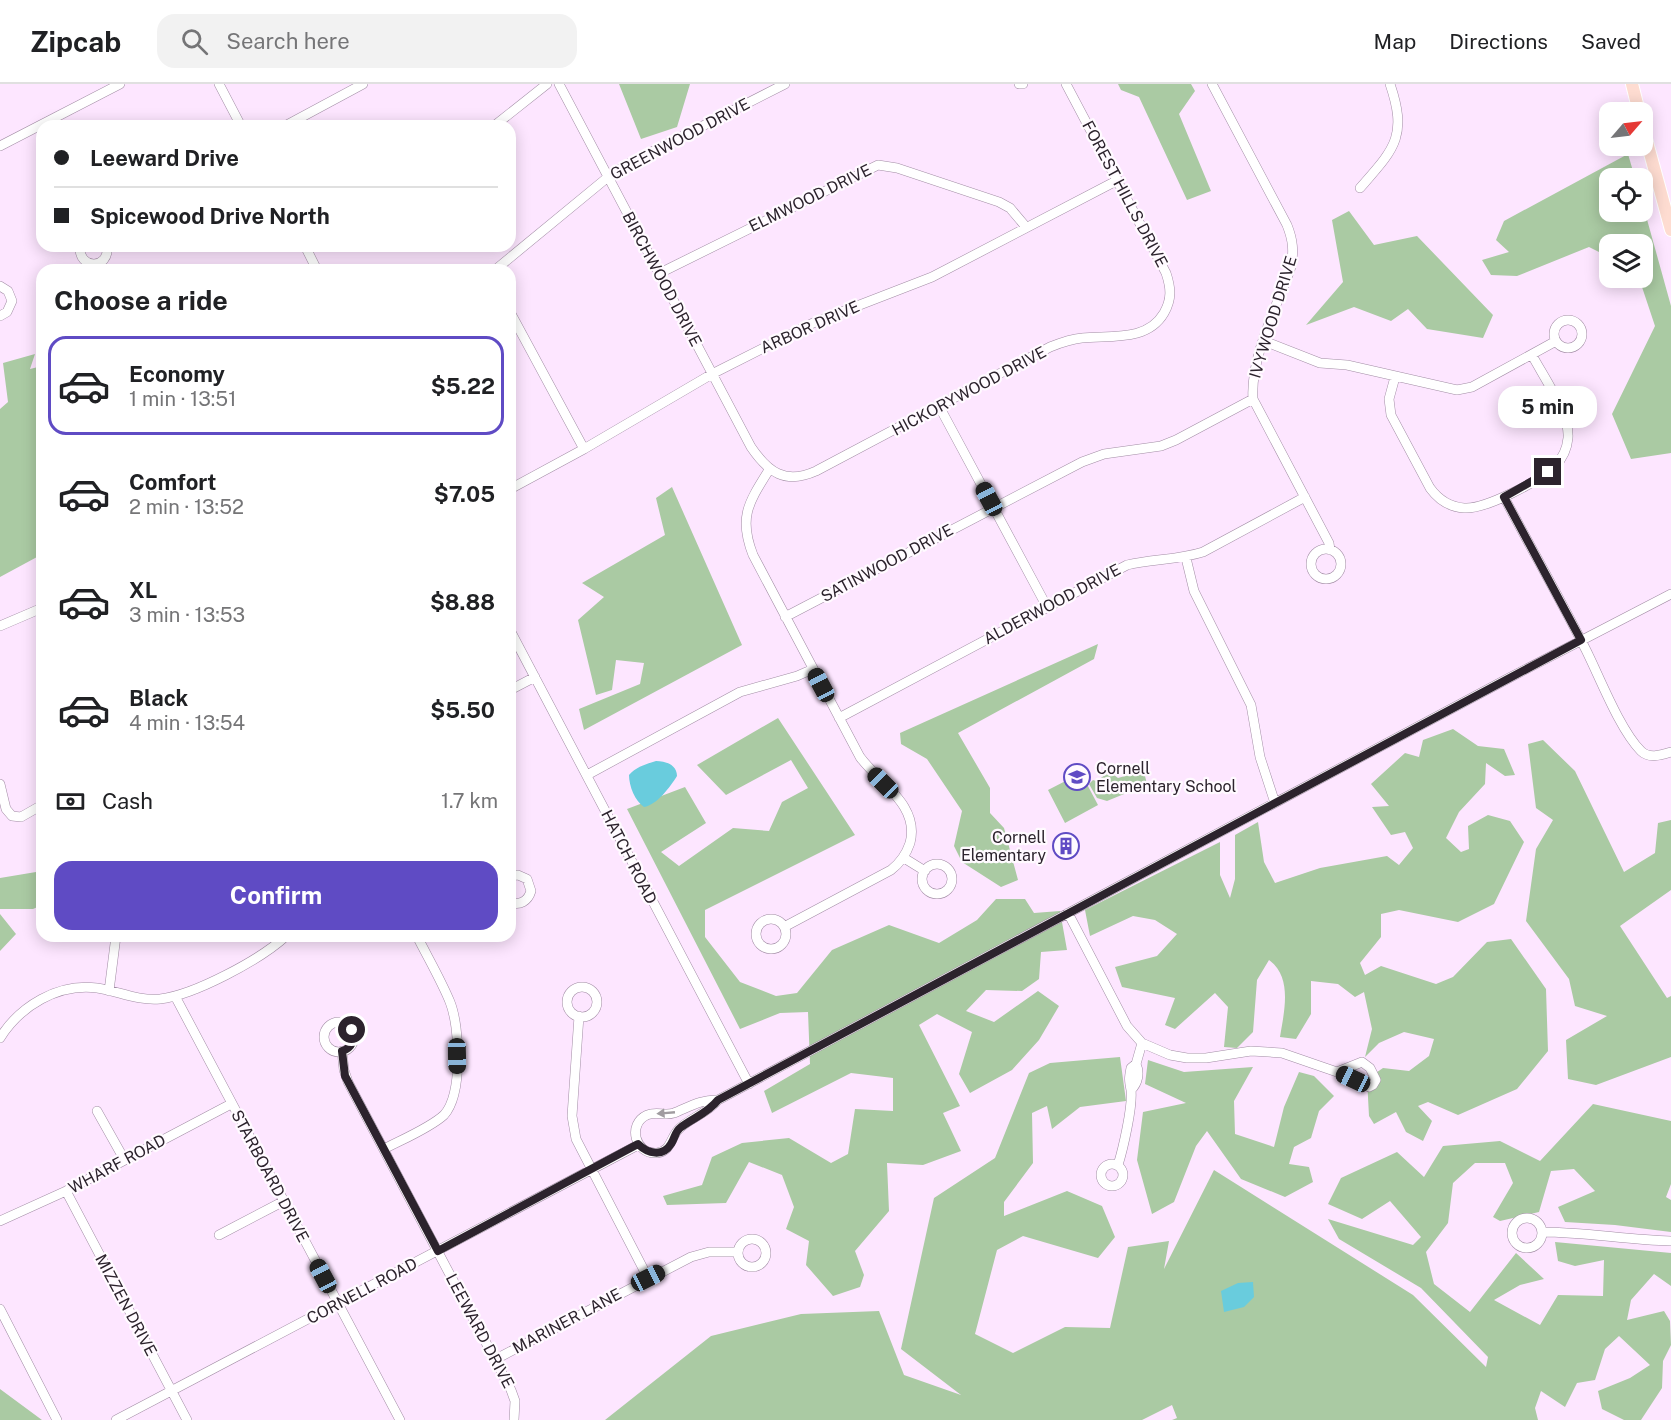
<!DOCTYPE html>
<meta charset="utf-8">
<style>
:root{--surface:#fff;--page:#f2f2f2;--text:#202124;--muted:#757577;--line:#e0e0e0;--accent:#5f4bc4}
body{margin:0;font-family:"Public Sans",sans-serif;background:var(--page);color:var(--text);height:100vh;display:flex;flex-direction:column;font-size:22px;white-space:nowrap}
*{box-sizing:border-box;margin:0}
p{font-size:20px;color:var(--muted)}
.icon{flex:none;width:33px;height:33px;fill:none;stroke:currentColor;stroke-width:2;stroke-linecap:round;stroke-linejoin:round}
.map{position:relative;flex:1;overflow:hidden}
.details{position:absolute;left:36px;top:180px;width:480px;height:678px;display:flex;flex-direction:column;background:var(--surface);border-radius:18px;box-shadow:0 3px 15px #0003}
.details>*{flex:none}
.guide{position:absolute;left:36px;top:36px;width:480px;height:132px;border-radius:18px;box-shadow:0 3px 15px #0003;display:grid;align-content:center;height:132px;padding:0 18px;background:var(--surface)}
.needle{width:39px;rotate:62deg}
.controls{position:absolute;left:1599px;top:18px;display:grid;gap:12px}
.controls a{display:grid;place-items:center;width:54px;height:54px;border-radius:12px;background:var(--surface);box-shadow:0 3px 15px #0003;font-size:30px}
.end{position:absolute;width:27px;height:27px;margin:-14px;border:8px solid #2c232d;background:#fff;box-shadow:0 0 0 3px #fff}
.from{border-radius:50%}
.bubble{position:absolute;height:42px;border-radius:18px;background:var(--surface);box-shadow:0 3px 15px #0003;font-size:20px;font-weight:700;line-height:42px;text-align:center}
.car{position:absolute;width:18px;height:36px;margin:-18px -9px;border-radius:8px;box-shadow:0 0 4px 2px #0007;background:linear-gradient(#222 24%,#8ab4d8 0 40%,#222 0 76%,#8ab4d8 0 86%,#222 0)}
.guide b{display:flex;align-items:center;gap:21px;height:57px;font-size:22px}
.guide b+b{border-top:2px solid var(--line)}
.guide i{width:15px;height:15px;background:var(--text)}
ul{padding:0;list-style:none}
li{display:flex;align-items:center;gap:18px;height:99px;margin:0 12px 9px;padding:0 6px;border:3px solid transparent;border-radius:18px}
li div{flex:1}
li b{display:block;font-size:22px}
li em{font-style:normal;font-weight:700}
li.on{border-color:var(--accent)}
li>.icon{width:54px;height:54px;stroke-width:1.5}
h2{padding:0 18px;font-size:27px;line-height:72px}
.pay{display:flex;align-items:center;gap:15px;height:66px;padding:0 18px;font-size:22px}
.pay p{margin-inline-start:auto}
.cta{display:flex;gap:12px;margin-top:auto;padding:12px 18px}
.cta a{flex:1;height:69px;border-radius:18px;background:var(--accent);color:#fff;font-size:24px;font-weight:700;line-height:69px;text-align:center}
header{display:flex;align-items:center;gap:36px;box-sizing:border-box;height:84px;padding:0 30px;background:var(--surface);border-bottom:2px solid var(--line)}
header strong{font-size:28px}
nav{display:flex;gap:33px;margin-inline-start:auto;font-size:21px}
.search{width:420px;height:54px;background:var(--page);display:flex;align-items:center;gap:15px;box-sizing:border-box;padding:0 21px;border-radius:18px;color:var(--muted);font-size:22px}
.map>svg:first-child{display:block}
</style>
<header>
<strong>Zipcab</strong>
<div class="search"><svg class="icon" aria-label="search" viewBox="0 0 24 24"><circle cx="10" cy="10" r="6"/><path d="M15 15l6 6"/></svg>Search here</div>
<nav><a>Map</a><a>Directions</a><a>Saved</a></nav>
</header>
<div class="map">
<svg width="1671" height="1336" viewBox="0 0 1671 1336">
<rect width="100%" height="100%" fill="#fde6ff"/>
<path fill="#aacaa3" d="M619 0H690L677 43 641 55Z
M1118 0H1191L1195 7 1179 30 1211 107 1187 116 1139 13 1121 6Z
M1628 70 1635 94H1610V128H1642L1643 121 1671 222V369L1631 375 1612 330 1655 242 1639 194H1642V160H1610L1609 173 1589 163 1517 192 1491 191 1482 176 1509 168 1496 156 1504 137Z
M1349 127 1374 161 1417 152 1493 231 1483 254 1427 245 1408 225 1391 237 1354 223 1306 241 1343 198 1332 136Z
M35 270 30 285 42 282V463L37 473 0 493V325L8 318 3 279Z
M672 403 742 561 584 646 579 625 640 600 644 579 616 576 612 606 596 611 578 536 604 513 582 499 665 451 656 414Z
M1098 560 1094 575 958 649 990 704V729L1004 744 1018 796 1001 803 962 778 954 762 962 727 927 675 901 660 900 649Z
M778 634 855 751 705 826V853L740 898 776 912 797 909 832 866 889 841 939 859 977 836 996 815H1025L1034 829 1060 827 1067 866 1041 868 1039 895 1022 907 986 906 966 927 994 938 1038 907 1059 922 1039 956 1012 986 970 1009 959 990 972 948 937 930 919 941 960 1022 943 1029 961 1067 923 1081 887 1079 889 1127 855 1167 864 1191 860 1203 833 1212 806 1181 809 1157 786 1145 794 1123 782 1091 749 1078 726 1119 667 1121 663 1112 702 1101 712 1073 742 1059 789 1054 831 1079 848 1070 855 1025 893 1027V994L851 989 772 1029 764 1007 810 980 808 928 780 929 740 945 627 725 685 703 706 739 661 768 679 782 733 744 769 747 782 718 808 704 791 676 726 711 697 681Z
M1453 645 1478 662 1504 665 1515 691 1505 692 1486 679 1485 700 1459 728 1446 754 1461 768 1469 765 1468 742 1488 731 1510 737 1524 758 1494 820 1458 838 1399 826 1381 830V853L1360 879 1365 891 1381 882 1436 900 1453 893 1487 858 1511 855 1546 905 1548 967 1517 1005 1458 1031 1428 1018 1418 1022 1432 1037 1423 1057 1406 1048 1396 1028 1374 1040 1369 1032 1367 995 1383 984 1409 987 1429 972 1434 955 1404 948 1379 959 1365 973 1372 945 1364 908 1355 913 1338 900 1311 897V930L1296 955 1280 953C1284 928 1293 893 1269 876L1257 896 1253 948 1237 964 1224 963 1228 923 1215 909 1175 945 1165 941 1175 914 1122 903 1115 883 1157 872 1177 850 1155 836 1133 832 1090 852 1085 826 1220 758V791L1230 814 1235 795V751L1258 738 1264 778 1275 799 1320 784 1387 772 1399 781 1413 764 1405 748 1391 751 1372 723 1389 722 1371 700 1405 669 1419 673 1423 656Z
M1543 656 1575 687 1624 788 1655 769 1658 739 1671 736V806L1620 842 1667 914 1671 912V973L1596 1001 1568 995 1566 956 1607 932 1575 922 1569 895 1526 837 1536 765 1553 736 1536 724 1528 660Z
M1133 687 1144 688 1147 700 1146 708H1129L1107 717 1097 714 1089 700 1093 696 1096 697 1110 688 1118 694 1132 690Z
M1081 689 1098 721 1065 739 1048 706Z
M42 787V821L33 825H0V794Z
M0 830 16 850 0 867Z
M1120 973 1126 1017 1080 1023 1052 1045 1047 1022 1032 1029 1033 1079 1004 1118V1132L1067 1107 1102 1122 1115 1153 1098 1174 1023 1152 997 1166 975 1250 1013 1269 1065 1243 1110 1244 1128 1163 1169 1157 1164 1185 1214 1086 1413 1211 1486 1283 1488 1273 1421 1204 1339 1155 1328 1135 1413 1161 1421 1153 1390 1117 1362 1135 1328 1120 1341 1094 1397 1068 1424 1093 1443 1062 1500 1057 1540 1077 1593 1020 1671 1037V1100L1666 1113 1671 1116V1148L1615 1141 1565 1138 1558 1123 1595 1107 1574 1085 1551 1087 1539 1128 1500 1137 1493 1133 1513 1099 1505 1079H1475L1453 1099 1448 1139 1426 1168 1434 1200 1470 1228 1516 1169 1544 1195 1520 1201 1494 1216 1540 1241 1558 1211 1603 1212 1604 1176 1575 1182 1558 1177 1555 1158 1671 1169V1202L1654 1190 1631 1216 1627 1236 1664 1227 1670 1237 1671 1261 1663 1277 1662 1304 1641 1336H1624L1602 1325 1598 1307 1630 1294 1650 1281 1619 1252 1605 1265 1595 1296 1577 1299 1565 1323 1541 1307 1535 1324 1538 1336H1172L1177 1334 1172 1321 1142 1336H605L711 1252 801 1230 879 1227 904 1291 961 1311 901 1265 934 1114 995 1074 1029 989 1050 979Z
M1148 976 1184 988 1253 983 1234 1017 1235 1050 1274 1063 1284 1023 1299 988 1314 992 1334 1012 1319 1027 1311 1054 1294 1063 1289 1080 1309 1083 1313 1098 1285 1113 1241 1095 1207 1047 1196 1062 1174 1118 1152 1130 1137 1076 1143 1028 1186 1019 1145 1000Z
M0 1305 42 1336H0Z"/>
<path fill="#69ccdd" d="M656 677C666 677 677 681 677 692 670 703 657 721 644 723 635 717 629 702 629 691 636 683 646 680 656 677Z
M1253 1198 1254 1213 1244 1223 1224 1228 1221 1207 1238 1199Z"/>
<g fill="none" stroke-linecap="round" stroke-linejoin="round">
<defs>
<path id="minor" d="M219 0 241 42
M559 0 751 363C768 388 785 401 816 387L1050 263C1060 259 1070 255 1082 254 1110 251 1147 258 1164 229 1172 215 1171 204 1166 189L1066 0
M1019 0H1023
M1212 0 1287 141C1293 156 1294 167 1291 183 1277 222 1250 274 1253 315L1329 459 1330 466
M285 42 363 0
M494 42 547 0
M0 62 120 0
M1360 104C1394 65 1408 53 1390 0
M80 162C78 186 110 186 107 162
M305 162 317 186
M495 186 608 93 628 80 785 0
M660 189 878 81 897 84 999 118 1010 124 1026 143
M0 202 8 207 12 217 7 228 0 232
M510 228 584 365
M1554 250a14 14 0 1 1 28 0a14 14 0 1 1-28 0Z
M1264 257 1320 279 1347 281 1457 306 1472 303 1556 257
M1395 293 1389 315 1391 331 1430 404C1438 415 1450 423 1464 424 1484 426 1540 397 1555 382 1562 375 1567 365 1568 354 1570 330 1543 292 1532 271
M939 322 1047 523
M769 386C749 418 738 433 753 471L860 673C879 699 920 721 910 759 906 771 900 779 891 786L784 843
M510 405 584 365 712 290 813 239 932 193 1118 96
M1504 413C1531 464 1560 515 1586 566 1600 594 1620 646 1641 667 1649 675 1661 671 1671 668
M1311 480a15 15 0 1 1 30 0a15 15 0 1 1-30 0Z
M1186 474 1194 507 1251 621 1260 673 1275 719
M785 533 1082 378 1104 370 1161 362 1176 356 1253 315
M0 542 42 524
M510 546 749 1000
M510 606 535 593
M839 634 1127 481C1152 475 1178 476 1203 468L1305 413
M587 691 740 608 797 592 813 585
M0 700 6 725 12 732 21 733 42 721
M904 774 925 787
M922 795a15 15 0 1 1 30 0a15 15 0 1 1-30 0Z
M510 792 518 791 527 795 531 807C528 817 520 822 510 818
M1068 829 1127 942 1142 959 1170 971 1187 974H1206L1251 967 1282 969 1337 988 1369 1003 1373 1001 1376 996 1370 984 1362 978 1337 988
M756 850a15 15 0 1 1 30 0a15 15 0 1 1-30 0Z
M567 918a15 15 0 1 1 30 0a15 15 0 1 1-30 0Z
M109 907 116 852
M175 912 400 1336
M579 932 572 1032 576 1055 648 1194
M324 953a15 15 0 1 1 30 0a15 15 0 1 1-30 0Z
M0 954C20 922 58 899 97 904 118 907 137 917 160 915 194 911 260 876 286 852
M342 967 344 986 348 998 511 1306 515 1317 514 1336
M1131 1006C1138 999 1140 989 1136 980
M718 1016C702 1015 689 1023 674 1029 665 1032 656 1027 647 1031 627 1040 635 1071 657 1069 671 1067 670 1055 678 1046 689 1034 707 1030 718 1016L1509 594 1671 510
M97 1027 124 1075
M384 1065C401 1056 430 1044 444 1031 463 1010 460 943 450 918 441 896 428 874 417 852
M1101 1091a11 11 0 1 1 22 0a11 11 0 1 1-22 0Z
M1118 1081C1123 1065 1133 1022 1131 1006 1129 996 1129 994 1131 984L1136 980 1142 959
M66 1107 187 1336
M1512 1149a15 15 0 1 1 30 0a15 15 0 1 1-30 0Z
M0 1137 66 1107 231 1020
M1542 1148C1586 1148 1627 1156 1671 1157
M219 1151 284 1117
M738 1169a14 14 0 1 1 28 0a14 14 0 1 1-28 0Z
M0 1225 57 1336
M496 1275 691 1173 709 1168H738
M116 1336 638 1061"/>
<path id="major" d="M1632 0 1639 28
M1642 40 1671 146"/>
</defs>
<use href="#minor" stroke="#a28da5" stroke-width="10"/>
<use href="#major" stroke="#fff" stroke-width="14"/>
<use href="#minor" stroke="#fff" stroke-width="9"/>
<use href="#major" stroke="#fedcd1" stroke-width="12"/>
</g>
<defs><path id="oneway-solid" d="M-6-.8H1V-3.2L6.5 0L1 3.2V.8H-6Z" transform="scale(1.5)"/></defs>
<use fill="#a09ca0" href="#oneway-solid" transform="translate(666 1029) rotate(175)"/>
<g fill="none" stroke-linecap="round" stroke-linejoin="round">
<path stroke="#2c232d" stroke-width="8" d="M352 946C355 956 352 964 342 967L345 992 438 1167 638 1060C648 1070 663 1073 671 1060 675 1054 675 1048 680 1044 693 1034 708 1029 718 1016L1581 556 1504 413 1548 388"/>
</g>
<defs>
<symbol id="school-ring" viewBox="-11 -11 22 22"><circle r="9.5" fill="#fffaff" stroke="#5f4bc4" stroke-width="1.5"/><path d="M0-5L7-2L0 1L-7-2ZM-4 1L0 2.5L4 1V4Q0 6-4 4Z" fill="#5f4bc4"/></symbol>
<symbol id="building-ring" viewBox="-11 -11 22 22"><circle r="9.5" fill="#fffaff" stroke="#5f4bc4" stroke-width="1.5"/><path d="M-4-6H4V6H1V3H-1V6H-4ZM-2.5-4.3h1.7v1.8h-1.7ZM.8-4.3h1.7v1.8H.8ZM-2.5-1h1.7V.8h-1.7ZM.8-1h1.7V.8H.8Z" fill="#5f4bc4"/></symbol>
</defs>
<g fill-rule="evenodd">
<use href="#school-ring" x="1062" y="678" width="30" height="30"/>
<use href="#building-ring" x="1051" y="747" width="30" height="30"/>
</g>
<g text-anchor="middle" dominant-baseline="central" stroke-width="4.5" stroke-linejoin="round" paint-order="stroke">
<g font-size="16" fill="#2c232d" stroke="#fffaff">
<text transform="translate(680 55) rotate(-28)">GREENWOOD DRIVE</text>
<text transform="translate(1125 110) rotate(62)">FOREST HILLS DRIVE</text>
<text transform="translate(810 114) rotate(-26)">ELMWOOD DRIVE</text>
<text transform="translate(662 195) rotate(62)">BIRCHWOOD DRIVE</text>
<text transform="translate(1273 233) rotate(-73)">IVYWOOD DRIVE</text>
<text transform="translate(810 243) rotate(-24)">ARBOR DRIVE</text>
<text transform="translate(969 307) rotate(-28)">HICKORYWOOD DRIVE</text>
<text transform="translate(887 479) rotate(-28)">SATINWOOD DRIVE</text>
<text transform="translate(1052 520) rotate(-28)">ALDERWOOD DRIVE</text>
<text transform="translate(629 773) rotate(63)">HATCH ROAD</text>
<text transform="translate(117 1080) rotate(-28)">WHARF ROAD</text>
<text transform="translate(270 1092) rotate(62)">STARBOARD DRIVE</text>
<text transform="translate(362 1207) rotate(-28)">CORNELL ROAD</text>
<text transform="translate(126 1221) rotate(62)">MIZZEN DRIVE</text>
<text transform="translate(567 1237) rotate(-28)">MARINER LANE</text>
<text transform="translate(480 1247) rotate(62)">LEEWARD DRIVE</text>
</g>
<g font-size="16" fill="#2c232d" stroke="#fffaff" text-anchor="start">
<text x="1096" y="684">Cornell<tspan x="1096" dy="18">Elementary School</tspan></text>
<text x="1046" y="753" text-anchor="end">Cornell<tspan x="1046" dy="18">Elementary</tspan></text>
</g>
</g>
</svg>
<div class="controls">
<a><svg class="needle" viewBox="-14 -14 28 28"><path d="M0-13l5 13h-10z" fill="#e53935"/><path d="M0 13l5-13h-10z" fill="#757577"/></svg></a>
<a><svg class="icon" aria-label="locate" viewBox="0 0 24 24"><circle cx="12" cy="12" r="6"/><path d="M12 2v4M12 18v4M2 12h4M18 12h4"/></svg></a>
<a><svg class="icon" aria-label="layers" viewBox="0 0 24 24"><path d="M12 4l9 5-9 5-9-5zM3 14l9 5 9-5"/></svg></a>
</div>
<i class="end from" style="left:352px;top:946px"></i>
<i class="end" style="left:1548px;top:388px"></i>
<div class="bubble" style="left:1498px;top:302px;width:99px">5 min</div>
<i class="car" style="left:989px;top:415px;rotate:332deg"></i>
<i class="car" style="left:821px;top:601px;rotate:332deg"></i>
<i class="car" style="left:883px;top:699px;rotate:315deg"></i>
<i class="car" style="left:457px;top:972px;rotate:179deg"></i>
<i class="car" style="left:1353px;top:995px;rotate:295deg"></i>
<i class="car" style="left:323px;top:1192px;rotate:332deg"></i>
<i class="car" style="left:648px;top:1194px;rotate:63deg"></i>
<div class="guide">
<b><i class="from"></i>Leeward Drive</b>
<b><i></i>Spicewood Drive North</b>
</div>
<section class="details">
<h2>Choose a ride</h2>
<ul>
<li class="on"><svg class="icon" aria-label="car" viewBox="0 0 24 24"><path d="M5 17H2v-5l4-1 3-4h7l3 4 3 1v5h-3M9 17h6M6 11h13"/><circle cx="7" cy="17" r="2"/><circle cx="17" cy="17" r="2"/></svg><div><b>Economy</b><p>1 min · 13:51</p></div><em>$5.22</em></li>
<li><svg class="icon" aria-label="car" viewBox="0 0 24 24"><path d="M5 17H2v-5l4-1 3-4h7l3 4 3 1v5h-3M9 17h6M6 11h13"/><circle cx="7" cy="17" r="2"/><circle cx="17" cy="17" r="2"/></svg><div><b>Comfort</b><p>2 min · 13:52</p></div><em>$7.05</em></li>
<li><svg class="icon" aria-label="car" viewBox="0 0 24 24"><path d="M5 17H2v-5l4-1 3-4h7l3 4 3 1v5h-3M9 17h6M6 11h13"/><circle cx="7" cy="17" r="2"/><circle cx="17" cy="17" r="2"/></svg><div><b>XL</b><p>3 min · 13:53</p></div><em>$8.88</em></li>
<li><svg class="icon" aria-label="car" viewBox="0 0 24 24"><path d="M5 17H2v-5l4-1 3-4h7l3 4 3 1v5h-3M9 17h6M6 11h13"/><circle cx="7" cy="17" r="2"/><circle cx="17" cy="17" r="2"/></svg><div><b>Black</b><p>4 min · 13:54</p></div><em>$5.50</em></li>
</ul>
<div class="pay"><svg class="icon" aria-label="cash" viewBox="0 0 24 24"><path d="M3 7h18v10H3z"/><circle cx="12" cy="12" r="2"/></svg>Cash<p>1.7 km</p></div>
<div class="cta"><a>Confirm</a></div>
</section>
</div>
